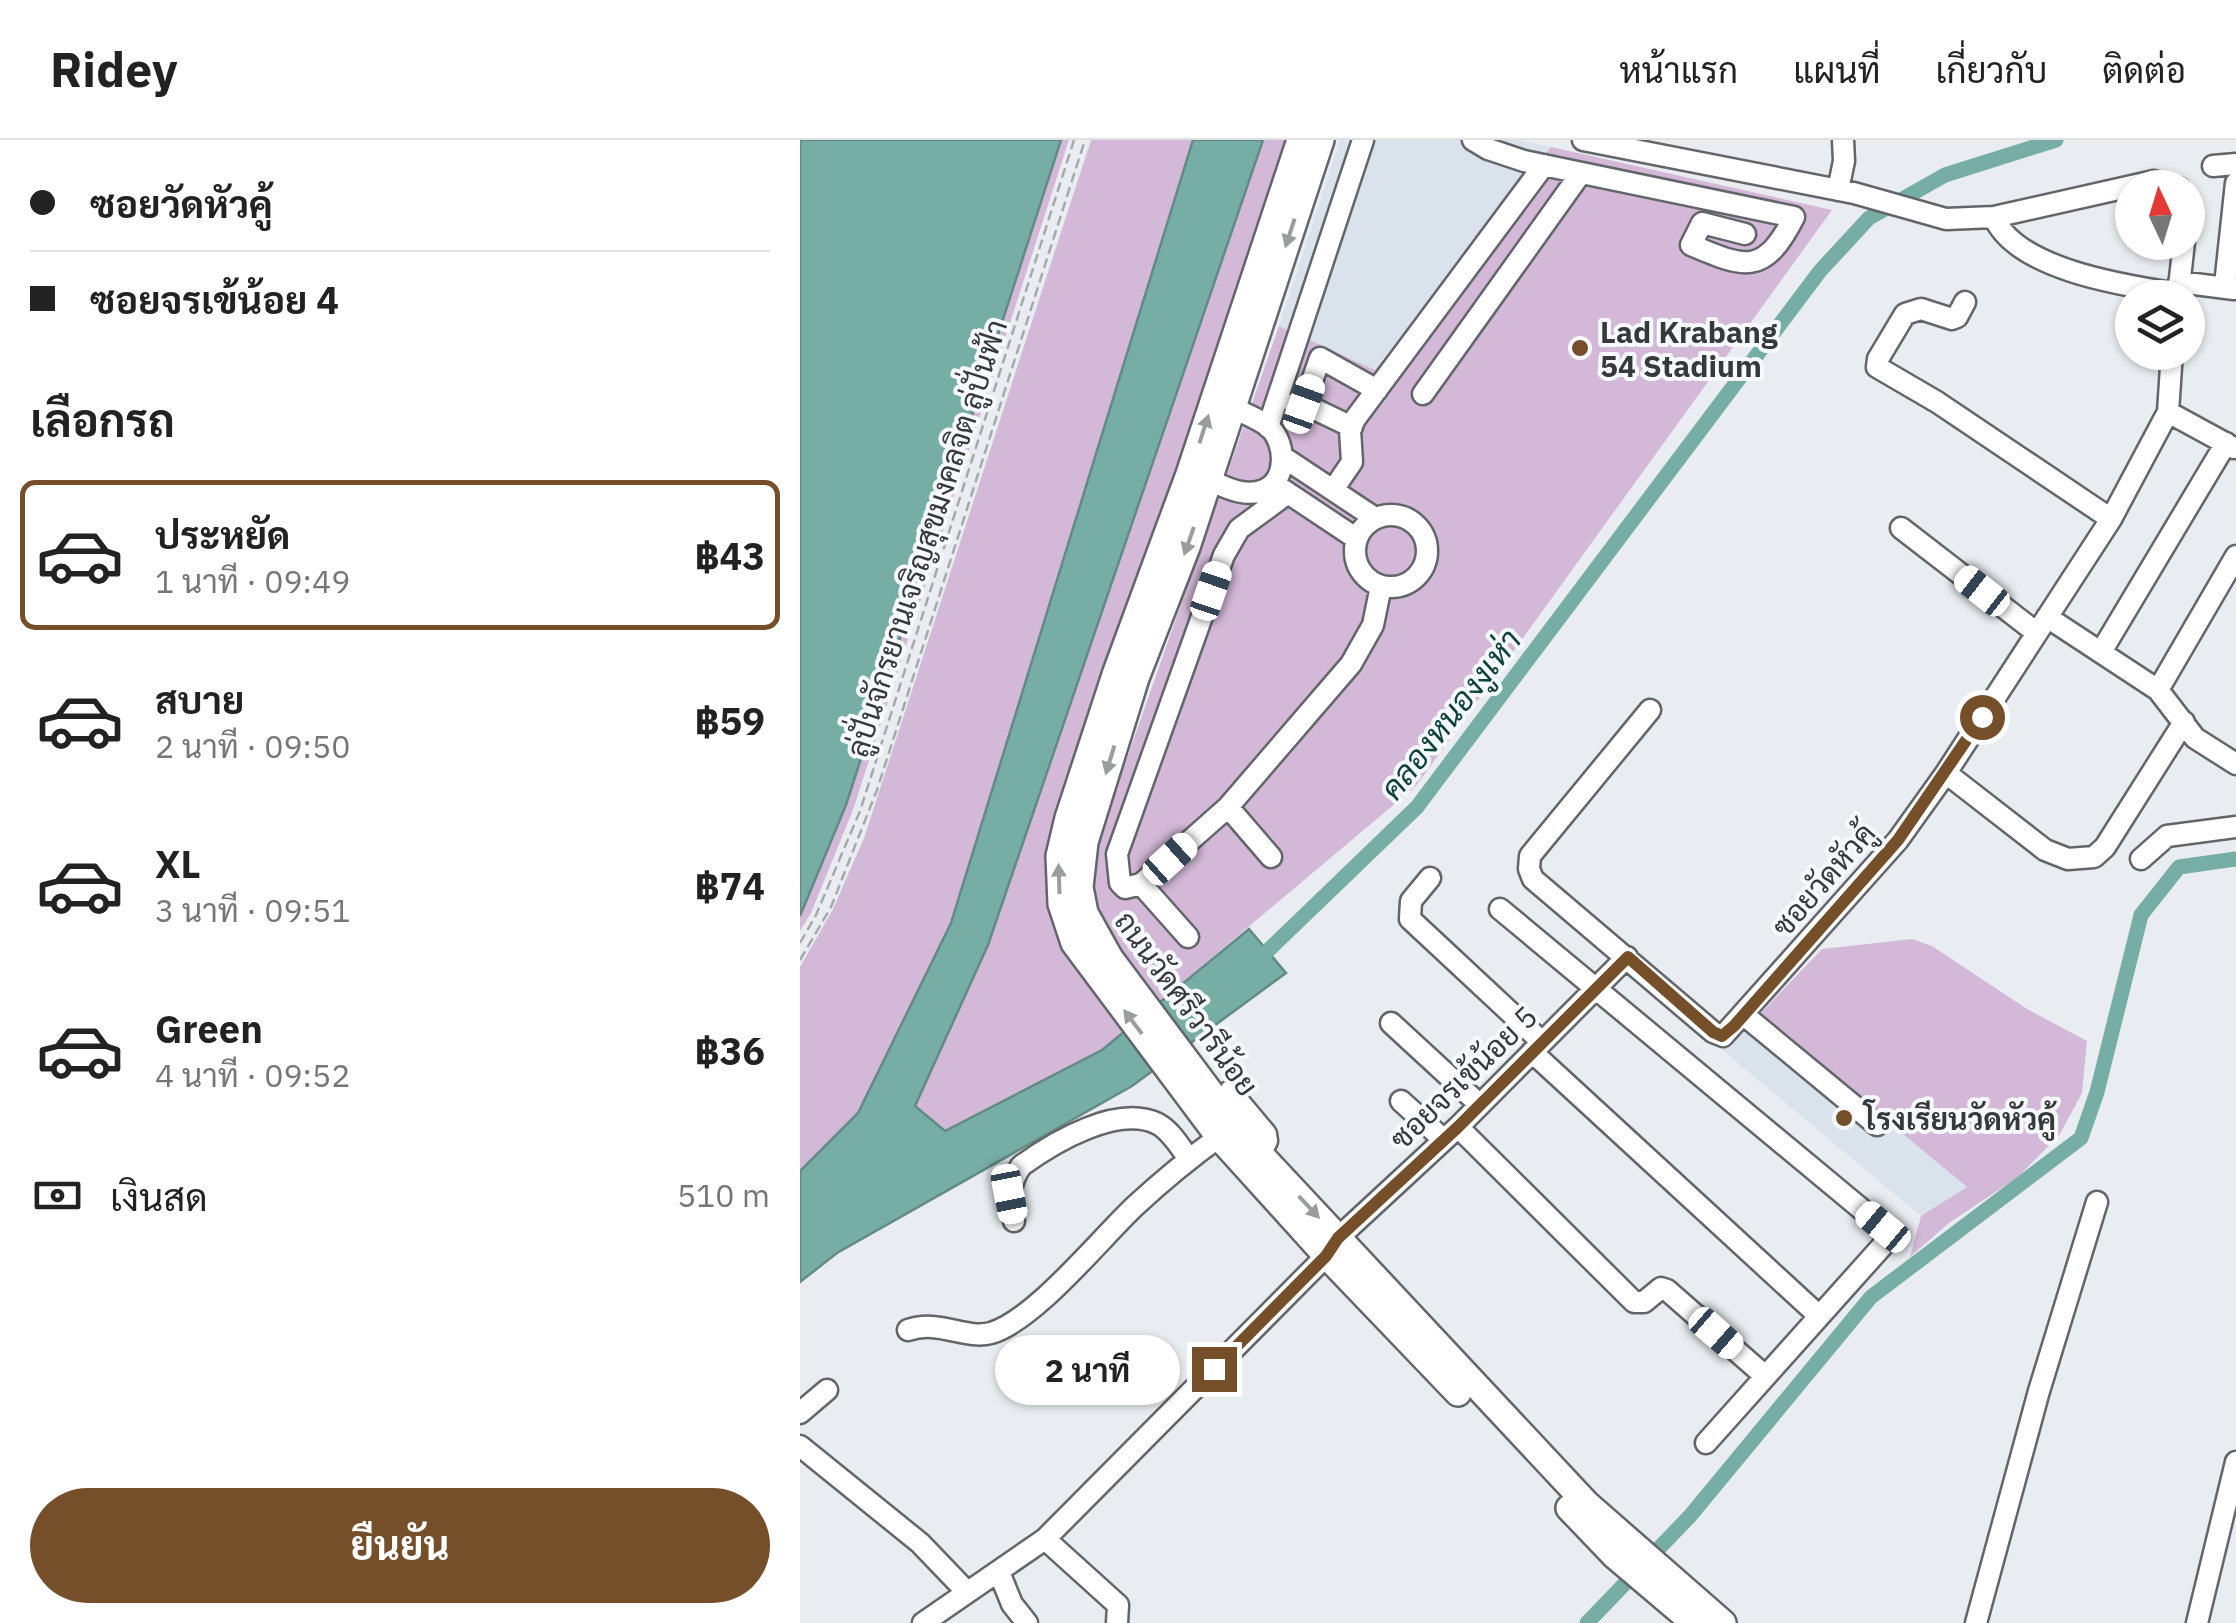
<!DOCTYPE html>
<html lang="th">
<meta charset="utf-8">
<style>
:root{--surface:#fff;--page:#f6f6f6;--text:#222;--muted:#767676;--line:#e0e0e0;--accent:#744f2a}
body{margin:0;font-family:"IBM Plex Sans",Sarabun,sans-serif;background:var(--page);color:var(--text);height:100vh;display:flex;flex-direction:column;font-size:38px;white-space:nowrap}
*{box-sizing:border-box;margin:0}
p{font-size:32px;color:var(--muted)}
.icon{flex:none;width:55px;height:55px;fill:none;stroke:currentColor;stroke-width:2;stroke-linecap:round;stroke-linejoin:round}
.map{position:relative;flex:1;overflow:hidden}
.sheet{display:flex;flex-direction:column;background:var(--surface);width:800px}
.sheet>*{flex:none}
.hud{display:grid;align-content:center;height:220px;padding:0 30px;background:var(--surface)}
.needle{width:65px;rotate:356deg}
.tools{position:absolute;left:1315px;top:30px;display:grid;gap:20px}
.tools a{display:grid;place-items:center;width:90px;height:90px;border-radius:50%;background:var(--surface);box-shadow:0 2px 8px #0004;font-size:50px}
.end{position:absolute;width:45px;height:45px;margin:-22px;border:12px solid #744f2a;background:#fff;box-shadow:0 0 0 5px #fff}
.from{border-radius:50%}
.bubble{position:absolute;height:70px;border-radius:35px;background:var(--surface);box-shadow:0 2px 8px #0004;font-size:32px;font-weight:700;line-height:70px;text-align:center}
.car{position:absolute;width:30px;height:60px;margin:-30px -15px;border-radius:12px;box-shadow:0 0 8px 2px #0007;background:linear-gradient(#fff 24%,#345 0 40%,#fff 0 76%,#345 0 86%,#fff 0)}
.hud b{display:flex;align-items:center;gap:35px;height:95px;font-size:38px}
.hud b+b{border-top:2px solid var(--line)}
.hud i{width:25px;height:25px;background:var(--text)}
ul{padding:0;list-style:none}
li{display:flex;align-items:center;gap:30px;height:150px;margin:0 20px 15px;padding:0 10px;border:5px solid transparent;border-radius:15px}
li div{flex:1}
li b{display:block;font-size:38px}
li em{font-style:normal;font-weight:700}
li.selected{border-color:var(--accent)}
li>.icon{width:90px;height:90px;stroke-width:1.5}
h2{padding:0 30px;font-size:45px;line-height:120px}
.pay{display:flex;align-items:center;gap:25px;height:110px;padding:0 30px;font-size:38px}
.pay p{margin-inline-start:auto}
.button{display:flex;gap:20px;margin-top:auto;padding:20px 30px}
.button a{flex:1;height:115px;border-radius:60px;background:var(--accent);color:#fff;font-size:40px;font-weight:700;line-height:115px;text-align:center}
header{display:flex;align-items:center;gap:60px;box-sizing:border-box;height:140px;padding:0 50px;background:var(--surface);border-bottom:2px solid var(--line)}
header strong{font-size:48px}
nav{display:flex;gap:55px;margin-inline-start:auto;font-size:35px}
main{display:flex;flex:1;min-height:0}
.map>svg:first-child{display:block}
</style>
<header>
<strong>Ridey</strong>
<nav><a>หน้าแรก</a><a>แผนที่</a><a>เกี่ยวกับ</a><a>ติดต่อ</a></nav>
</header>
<main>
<section class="sheet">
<div class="hud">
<b><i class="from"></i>ซอยวัดหัวคู้</b>
<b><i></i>ซอยจรเข้น้อย 4</b>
</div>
<h2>เลือกรถ</h2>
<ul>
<li class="selected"><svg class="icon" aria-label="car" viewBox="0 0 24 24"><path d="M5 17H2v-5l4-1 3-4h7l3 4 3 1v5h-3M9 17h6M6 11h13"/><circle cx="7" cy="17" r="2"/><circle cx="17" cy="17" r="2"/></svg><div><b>ประหยัด</b><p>1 นาที · 09:49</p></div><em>฿43</em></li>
<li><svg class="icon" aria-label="car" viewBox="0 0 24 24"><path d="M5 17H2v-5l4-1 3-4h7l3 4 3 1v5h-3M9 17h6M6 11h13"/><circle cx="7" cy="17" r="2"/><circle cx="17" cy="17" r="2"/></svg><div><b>สบาย</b><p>2 นาที · 09:50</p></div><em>฿59</em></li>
<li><svg class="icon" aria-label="car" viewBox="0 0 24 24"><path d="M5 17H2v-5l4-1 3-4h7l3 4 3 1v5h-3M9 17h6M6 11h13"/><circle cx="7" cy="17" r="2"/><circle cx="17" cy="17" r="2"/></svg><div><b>XL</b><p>3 นาที · 09:51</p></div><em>฿74</em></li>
<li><svg class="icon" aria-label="car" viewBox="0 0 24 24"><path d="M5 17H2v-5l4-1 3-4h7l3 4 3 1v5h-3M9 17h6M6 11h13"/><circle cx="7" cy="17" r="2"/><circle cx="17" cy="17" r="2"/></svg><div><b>Green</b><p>4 นาที · 09:52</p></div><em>฿36</em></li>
</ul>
<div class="pay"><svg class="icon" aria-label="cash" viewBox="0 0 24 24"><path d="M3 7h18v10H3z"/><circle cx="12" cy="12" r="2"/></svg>เงินสด<p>510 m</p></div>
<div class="button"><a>ยืนยัน</a></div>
</section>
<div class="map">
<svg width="1436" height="1483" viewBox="0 0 1436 1483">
<rect width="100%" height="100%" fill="#e9edf1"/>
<path fill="#dae2ec" d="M540 0H720L751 7 574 230 479 186Z
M959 875 1167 1047 1121 1076 921 909Z"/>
<path fill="#d3b9d7" d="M261 0H269L53 670 11 773 0 791V776L46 665Z
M291 0H393L151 783 58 973 0 1031V827L33 769 64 698Z
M463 0H498L248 736 255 788 284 836 302 783 289 726 479 186 575 230 751 7 1032 70 616 646 302 910 144 991 115 966 188 805Z
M1112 799 1132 806 1227 869 1287 901 1282 953 1260 994 1218 1037 1149 1083 1110 1117 1121 1076 1167 1047 959 875 1022 809Z"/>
<path fill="#76ada5" stroke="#638a85" stroke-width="2.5" d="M0 0H261L46 665 0 776Z
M393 0H463L188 805 115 966 145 991 302 910 449 789 486 833 332 946 37 1113 0 1142V1031L58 973 151 783Z"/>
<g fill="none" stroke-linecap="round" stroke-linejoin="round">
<path stroke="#76ada5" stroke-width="15" d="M455 823 617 667 1020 131 1069 78 1145 35 1256 0
M787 1483 890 1376 1071 1157 1281 998 1297 952 1341 775 1379 727 1436 719"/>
<defs>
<path id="minor" d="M673 0 688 9 724 21 994 77C964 136 945 128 891 105L902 83 945 94
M783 0 1054 53 1146 79 1194 77 1354 41 1379 48
M1413 26 1436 24
M1038 50 1044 21 1043 0
M1388 62V71
M1194 77C1216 130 1327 146 1378 154
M1379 142 1434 149
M1425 145 1436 43
M1378 156 1384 102
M1165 162 1157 177 1152 179 1121 169 1105 174 1078 219 1077 227 1137 262 1311 379
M623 254 781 33
M494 264H504L552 287
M504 264 520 218 577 250
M1368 272 1434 308
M468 287 563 0
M483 317 575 378
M409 340C425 347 445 358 464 350 488 340 486 302 469 287 459 279 445 274 433 268
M479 347 557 399
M533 350 552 322 550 290 555 279 744 25
M488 353 439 389 424 415 317 714 320 743 325 748 341 744 428 667 551 524 573 485 581 446
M555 411a36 36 0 1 1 72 0a36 36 0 1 1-72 0Z
M1101 388 1237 493
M1247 477 1358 550 1395 598 1436 624
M1301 512 1426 303
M1358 550 1436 416
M850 570 730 716 729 729 733 739 913 892 923 896 1098 700 1146 633 1311 379 1368 272 1372 212
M1146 633 1245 710 1268 719 1294 717 1305 707 1384 582
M428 667 471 717
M1341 719 1367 696 1436 687
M630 738 611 761 610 779 742 902
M341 744 388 797
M700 769 1083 1087 1085 1103 906 1303
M944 875 1077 985
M591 883 680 965
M732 912 1018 1175
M430 951 466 994 467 1001 460 1014
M601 961 644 1000
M658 987 834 1162H844L861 1148 867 1150 965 1236
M214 1081C210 1058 208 1045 221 1026 254 1002 318 964 358 984 371 991 380 1007 389 1019
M538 1098 658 987 827 817
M108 1190C139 1179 165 1200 191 1193 235 1180 300 1099 335 1066 362 1041 390 1018 419 997
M0 1273 27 1250
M0 1306 120 1403 167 1452
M245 1399 318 1465 317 1483
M199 1432 212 1464 227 1483
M123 1483 245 1399 526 1116
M1176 1483 1239 1251 1297 1062
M1397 1483 1436 1322"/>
<path id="major" d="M500 0 389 334 316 532 268 678 259 716 261 764 274 803 419 997 523 1112 658 1253
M521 0 387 407 336 538 285 702 280 747 285 773 310 818 443 996 787 1364 923 1483
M769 1368 815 1416 894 1483"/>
</defs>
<use href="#minor" stroke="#626569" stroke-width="25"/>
<use href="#major" stroke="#626569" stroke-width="30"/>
<path stroke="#a6a9ac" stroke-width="2.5" stroke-dasharray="10 5" stroke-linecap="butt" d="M0 803 16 775 60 671 274 0
M0 820 31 767 77 650 285 0"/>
<use href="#minor" stroke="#fff" stroke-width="20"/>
<use href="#major" stroke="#fff" stroke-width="25"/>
</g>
<defs><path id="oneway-solid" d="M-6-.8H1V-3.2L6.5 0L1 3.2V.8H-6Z" transform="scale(2.5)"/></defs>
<g fill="#9b9c9c">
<use href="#oneway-solid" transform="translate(490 93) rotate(108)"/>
<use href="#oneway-solid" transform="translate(404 289) rotate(-72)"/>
<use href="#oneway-solid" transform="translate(389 401) rotate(109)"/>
<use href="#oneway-solid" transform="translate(310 620) rotate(107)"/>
<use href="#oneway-solid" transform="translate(259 739) rotate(-92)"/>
<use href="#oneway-solid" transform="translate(333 882) rotate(-127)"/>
<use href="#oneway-solid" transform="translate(509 1067) rotate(47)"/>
</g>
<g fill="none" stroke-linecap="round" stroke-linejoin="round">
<path stroke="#744f2a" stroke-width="12" d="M414 1229 526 1116 538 1098 658 987 828 817 913 892 922 896 934 886 1098 700 1182 577"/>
</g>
<g fill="#744f2a" stroke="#f6fafe" stroke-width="4">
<circle cx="780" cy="208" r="10"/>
<circle cx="1044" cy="978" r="10"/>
</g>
<g text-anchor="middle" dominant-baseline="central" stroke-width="8" stroke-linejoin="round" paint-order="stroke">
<g font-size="30" font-weight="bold" fill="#37383a" stroke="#f6fafe" text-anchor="start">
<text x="800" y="191">Lad Krabang<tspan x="800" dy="34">54 Stadium</tspan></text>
<text x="1064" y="978">โรงเรียนวัดหัวคู้</text>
</g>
<g font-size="30" fill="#37383a" stroke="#f6fafe">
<text transform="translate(126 398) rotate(-72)">ลู่ปั่นจักรยานเจริญสุขมงคลจิต ลู่ปั่นฟ้า</text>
<text transform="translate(1023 739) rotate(-49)">ซอยวัดหัวคู้</text>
<text transform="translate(387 863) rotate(54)">ถนนวัดศรีวารีน้อย</text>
<text transform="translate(663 937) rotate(-44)">ซอยจรเข้น้อย 5</text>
</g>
<g font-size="32" font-style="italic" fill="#0f423c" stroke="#f6fafe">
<text transform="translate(650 574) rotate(-52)">คลองหนองงูเห่า</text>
</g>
</g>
</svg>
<div class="tools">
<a><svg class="needle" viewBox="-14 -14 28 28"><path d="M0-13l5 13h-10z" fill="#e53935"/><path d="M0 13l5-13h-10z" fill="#767676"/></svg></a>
<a><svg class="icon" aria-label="layers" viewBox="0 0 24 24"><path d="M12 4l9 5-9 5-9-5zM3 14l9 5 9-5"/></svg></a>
</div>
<i class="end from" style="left:1182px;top:577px"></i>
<i class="end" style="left:414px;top:1229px"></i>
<div class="bubble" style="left:195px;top:1195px;width:185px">2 นาที</div>
<i class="car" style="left:504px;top:264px;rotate:20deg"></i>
<i class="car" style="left:411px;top:451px;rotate:19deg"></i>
<i class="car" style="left:1182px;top:451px;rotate:308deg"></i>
<i class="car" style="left:370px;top:719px;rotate:48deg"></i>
<i class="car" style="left:209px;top:1054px;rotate:169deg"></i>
<i class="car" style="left:1083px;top:1087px;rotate:310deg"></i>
<i class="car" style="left:916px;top:1193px;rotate:131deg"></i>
</div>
</main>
